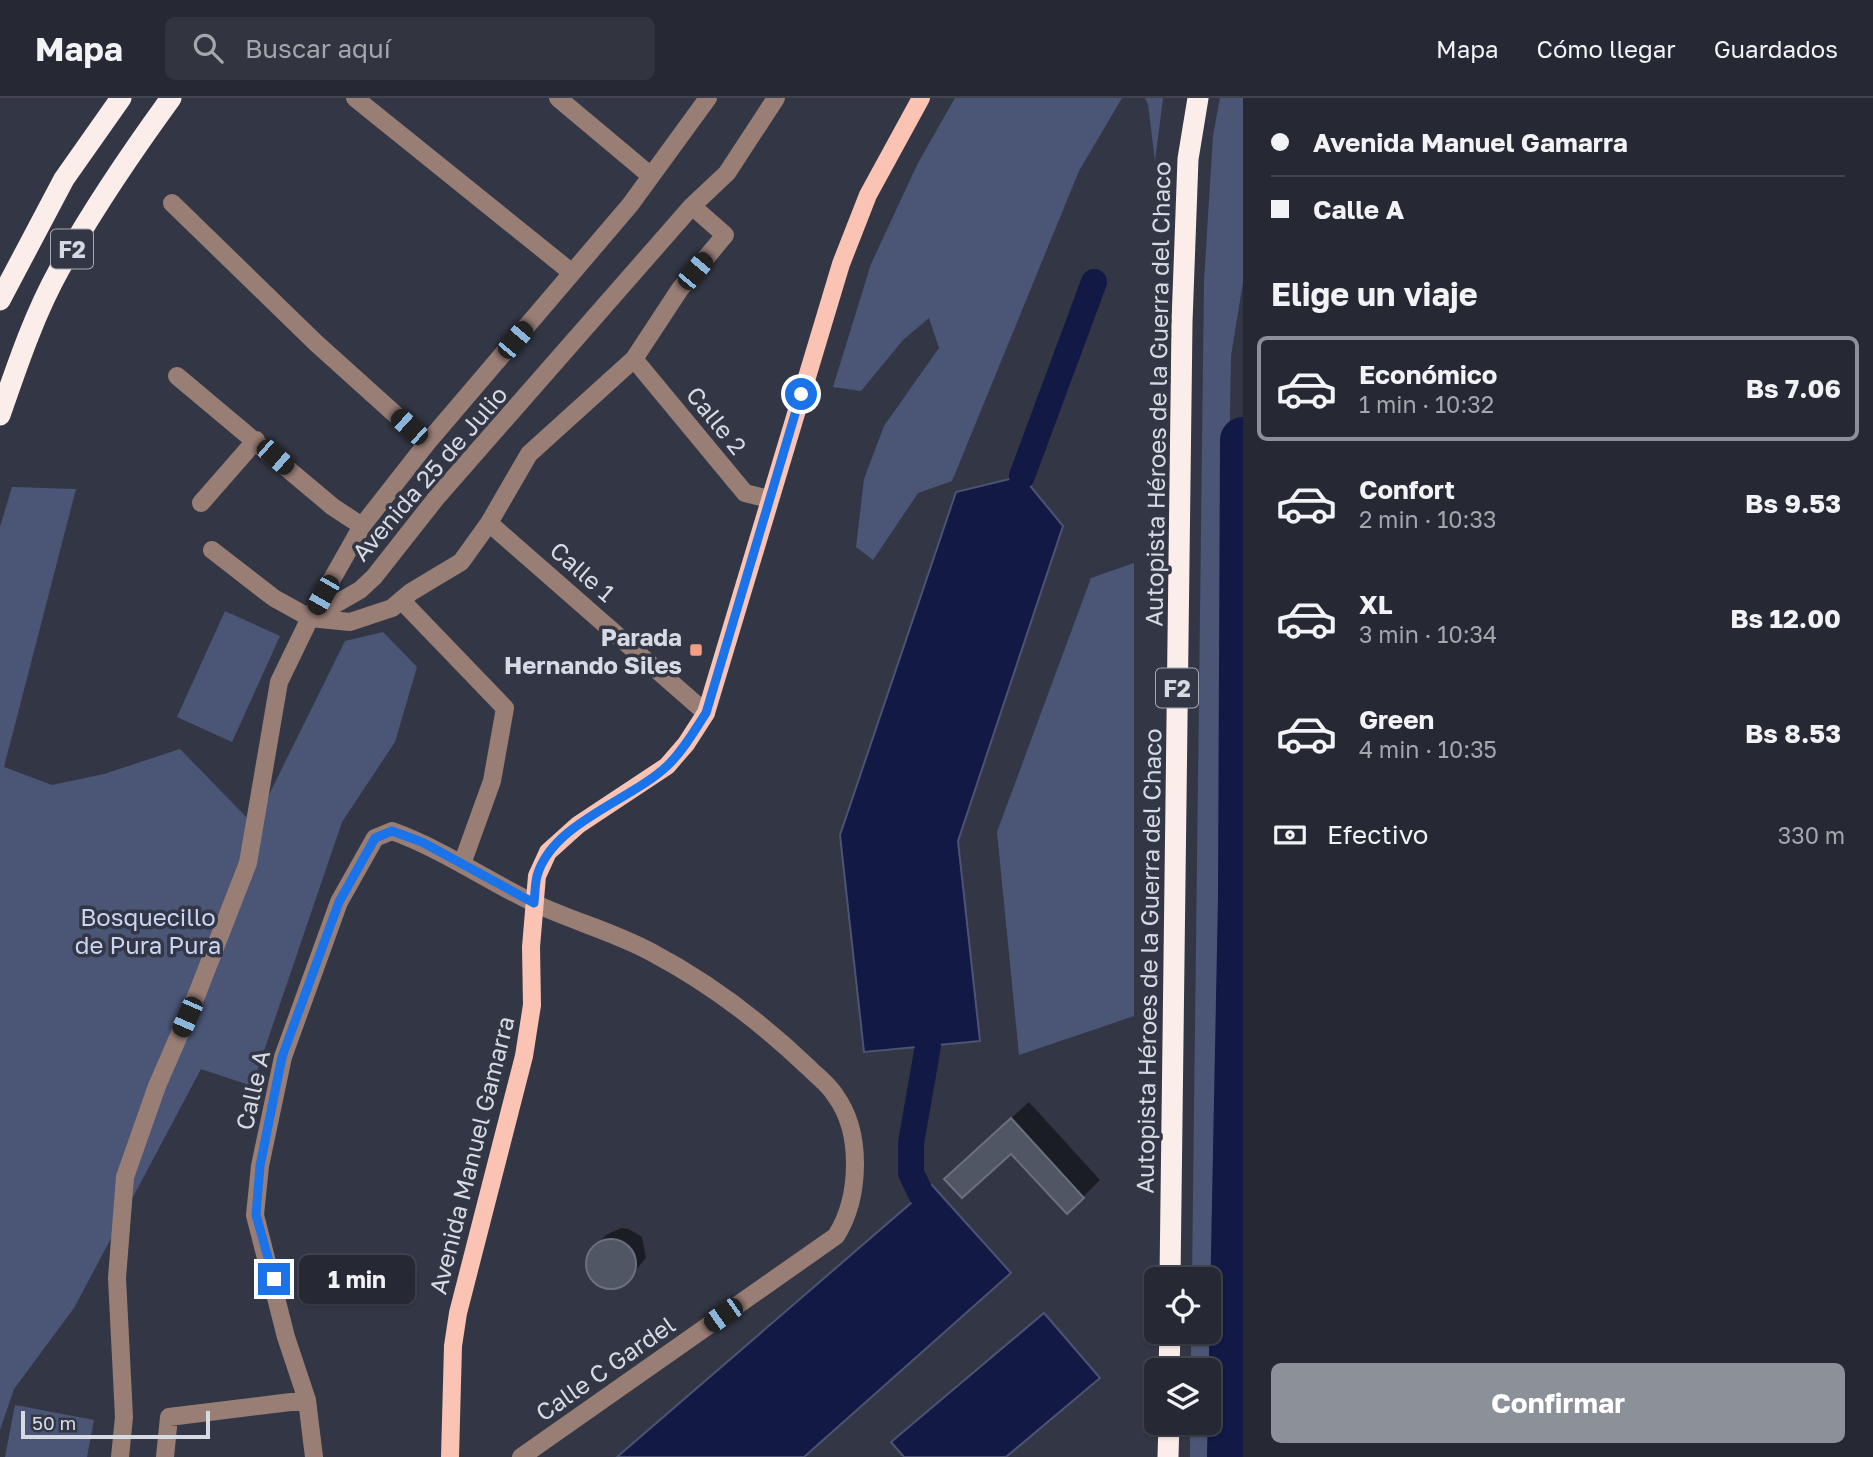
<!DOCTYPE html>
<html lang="es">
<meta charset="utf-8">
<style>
:root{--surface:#262934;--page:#323540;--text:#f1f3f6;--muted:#a4a6ac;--line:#42454f;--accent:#8c9099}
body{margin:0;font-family:"Golos Text",sans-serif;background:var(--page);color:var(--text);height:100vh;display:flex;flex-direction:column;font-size:26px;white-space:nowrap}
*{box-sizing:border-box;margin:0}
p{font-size:23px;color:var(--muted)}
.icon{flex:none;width:38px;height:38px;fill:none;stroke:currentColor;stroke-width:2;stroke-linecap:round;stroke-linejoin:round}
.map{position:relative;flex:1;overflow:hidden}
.drawer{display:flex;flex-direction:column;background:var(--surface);width:630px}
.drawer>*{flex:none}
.top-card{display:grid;align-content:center;height:154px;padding:0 28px;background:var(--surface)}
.controls{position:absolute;left:1144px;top:1169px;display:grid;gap:14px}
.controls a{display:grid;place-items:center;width:77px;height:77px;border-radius:10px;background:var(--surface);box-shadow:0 2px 5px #0004,0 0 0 2px var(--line);font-size:35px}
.scale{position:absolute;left:21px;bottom:18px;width:189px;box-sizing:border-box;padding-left:7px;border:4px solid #d6dae3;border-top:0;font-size:19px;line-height:24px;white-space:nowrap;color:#d6dae3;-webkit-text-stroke:5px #333745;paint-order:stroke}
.end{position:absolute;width:32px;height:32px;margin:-16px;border:9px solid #1a73e8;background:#fff;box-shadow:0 0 0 4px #fff}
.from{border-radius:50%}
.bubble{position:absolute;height:49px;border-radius:10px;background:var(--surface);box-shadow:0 2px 5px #0004,0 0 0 2px var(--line);font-size:23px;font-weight:700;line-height:49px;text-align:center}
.car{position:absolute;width:21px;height:42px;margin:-21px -10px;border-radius:9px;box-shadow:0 0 5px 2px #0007;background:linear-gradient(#222 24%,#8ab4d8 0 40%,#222 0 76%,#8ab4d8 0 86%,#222 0)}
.top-card b{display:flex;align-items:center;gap:24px;height:66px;font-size:26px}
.top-card b+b{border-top:2px solid var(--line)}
.top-card i{width:18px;height:18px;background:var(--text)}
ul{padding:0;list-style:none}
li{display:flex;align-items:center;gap:21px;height:105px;margin:0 14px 10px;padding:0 14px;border:4px solid transparent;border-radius:10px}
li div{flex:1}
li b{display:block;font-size:26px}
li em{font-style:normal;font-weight:700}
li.on{border-color:var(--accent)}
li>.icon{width:63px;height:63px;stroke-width:1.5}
h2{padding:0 28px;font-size:32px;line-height:84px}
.pay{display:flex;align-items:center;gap:18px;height:77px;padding:0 28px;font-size:26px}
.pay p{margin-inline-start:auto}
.cta{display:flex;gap:14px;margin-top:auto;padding:14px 28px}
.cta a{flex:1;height:80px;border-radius:10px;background:var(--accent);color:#fff;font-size:28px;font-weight:700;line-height:80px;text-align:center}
header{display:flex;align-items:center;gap:42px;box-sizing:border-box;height:98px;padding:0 35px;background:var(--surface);border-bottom:2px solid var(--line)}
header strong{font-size:33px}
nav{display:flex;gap:38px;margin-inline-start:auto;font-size:24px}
.search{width:490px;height:63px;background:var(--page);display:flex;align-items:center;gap:18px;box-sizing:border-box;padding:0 24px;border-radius:10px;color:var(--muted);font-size:26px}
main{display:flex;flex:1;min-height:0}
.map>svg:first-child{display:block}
</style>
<header>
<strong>Mapa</strong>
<div class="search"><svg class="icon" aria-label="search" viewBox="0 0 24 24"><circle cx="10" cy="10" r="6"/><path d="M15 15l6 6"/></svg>Buscar aquí</div>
<nav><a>Mapa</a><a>Cómo llegar</a><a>Guardados</a></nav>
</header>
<main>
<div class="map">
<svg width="1243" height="1359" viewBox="0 0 1243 1359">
<rect width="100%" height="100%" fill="#333745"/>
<path fill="#4b5677" d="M955 0H1122L1079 73 952 383 918 395 873 462 856 449 864 381 884 328 939 250 929 220 903 242 861 293 833 289 871 166 918 65Z
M1145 0H1163L1155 63 1148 6Z
M1220 0H1243V184L1231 258 1212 1359H1190V1325H1209V1272H1191V1234H1209V1181H1192L1204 183 1213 38Z
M12 389 76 391 4 669 52 687 104 676 180 651 254 727 345 543 383 534 417 569 395 644 342 724 252 988 201 971 74 1210 14 1291 0 1332V429Z
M1134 465V918L1019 957 997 734 1091 480Z
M225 513 280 538 232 644 177 619Z
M15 1307 94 1322 87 1359H5Z"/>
<path fill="#111944" stroke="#4c5374" stroke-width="2" d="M1022 378 1063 428 958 743 980 943 864 954 840 737 956 394Z
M932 1087 1011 1175 804 1359H617Z
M1044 1215 1100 1280 1006 1359H904L891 1344Z"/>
<path fill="#0007" d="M1029 1004 1100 1082 1083 1099 1012 1053 964 1063Z
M621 1130 629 1131 642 1139 646 1160 625 1185 611 1190 596 1184 588 1172 590 1156 606 1137Z"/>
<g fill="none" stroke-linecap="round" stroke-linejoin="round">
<path stroke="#111944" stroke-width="26" d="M1022 378 1094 184
M921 1096 911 1075V1045L928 948"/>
<path stroke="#111944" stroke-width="46" d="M1230 1359 1241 799 1243 342"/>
</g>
<path fill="#515665" stroke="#6b7080" stroke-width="2" d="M1011 1020 1084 1100 1067 1116 1011 1056 962 1100 944 1081Z
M586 1166a25 25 0 1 1 50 0a25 25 0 1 1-50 0Z"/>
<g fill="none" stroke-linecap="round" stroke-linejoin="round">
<path stroke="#997e76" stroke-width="18" d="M355 0 571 174
M558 0 651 78
M172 105 316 245 427 345
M634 261 745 395 769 401
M177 278 333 409 362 428
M201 405 256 342
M489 425 706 615
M212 452 274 500 310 520 350 524 392 510 411 494 461 464 489 425 529 356 634 261 680 191 725 137 692 108
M402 503 505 610 492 683 462 766
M313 519 360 492 374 479 437 399 692 108 727 75 776 0
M120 1359 124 1319 117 1180 125 1079 157 988 197 896 248 765 279 584 310 520 362 428 427 345 630 107 708 0
M165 1359 169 1319 307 1302
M314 1359 307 1302 286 1239 255 1117 260 1068 283 959 339 804 375 740 392 733C442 751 486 782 534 805 572 823 614 834 651 854 708 884 763 926 809 970 818 979 829 987 835 997 863 1035 860 1100 836 1138L521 1359"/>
<path stroke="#fbc3b3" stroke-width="18" d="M450 1359 453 1248 458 1215 524 958 532 907 531 849 537 778 548 754 578 727 667 668 686 646 706 615 841 166 868 97 921 0"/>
<path stroke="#fbede9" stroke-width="21" d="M0 202 64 81 121 0
M0 317C17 268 34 217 59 172 92 112 131 55 171 0
M1170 1181 1182 224 1188 61 1198 0
M1169 1272 1170 1234
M1168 1359 1169 1325"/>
</g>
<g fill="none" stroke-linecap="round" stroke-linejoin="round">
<path stroke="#1a73e8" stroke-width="9" d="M274 1181 256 1117 260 1068 282 959 339 804 375 740 392 733 422 744 534 805C535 796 535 786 537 778 552 725 630 703 667 668 683 653 694 633 706 615L801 296"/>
</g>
<rect fill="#f49e86" stroke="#333745" stroke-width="2.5" x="689" y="545" width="14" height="14" rx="3.5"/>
<g text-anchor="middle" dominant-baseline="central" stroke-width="7" stroke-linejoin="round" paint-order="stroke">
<g fill="#333745" stroke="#a5a9b4" stroke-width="2">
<rect x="51" y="131.5" width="42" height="39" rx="5"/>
<rect x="1156" y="570.5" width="42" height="39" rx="5"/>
</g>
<g font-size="23" font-weight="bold" fill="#d6dae3">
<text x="72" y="151">F2</text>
<text x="1177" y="590">F2</text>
</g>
<g font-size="24" fill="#d6dae3" stroke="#333745">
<text transform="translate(1157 296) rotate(-89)">Autopista Héroes de la Guerra del Chaco</text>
<text transform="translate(717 322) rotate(51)">Calle 2</text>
<text transform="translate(429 375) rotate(-49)">Avenida 25 de Julio</text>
<text transform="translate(583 473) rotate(41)">Calle 1</text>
<text transform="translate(1148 863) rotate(-89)">Autopista Héroes de la Guerra del Chaco</text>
<text transform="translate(252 992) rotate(-77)">Calle A</text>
<text transform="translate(471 1057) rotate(-76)">Avenida Manuel Gamarra</text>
<text transform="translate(605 1270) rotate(-35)">Calle C Gardel</text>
</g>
<g font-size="24" font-weight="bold" fill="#d6dae3" stroke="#333745" text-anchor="end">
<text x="682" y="538">Parada<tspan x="682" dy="28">Hernando Siles</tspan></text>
</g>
<g font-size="24" fill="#cad5f3" stroke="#333745">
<text x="148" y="818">Bosquecillo<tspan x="148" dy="28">de Pura Pura</tspan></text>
</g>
</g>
</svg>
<div class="controls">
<a><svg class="icon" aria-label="locate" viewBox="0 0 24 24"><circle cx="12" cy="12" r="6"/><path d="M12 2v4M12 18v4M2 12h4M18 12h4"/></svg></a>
<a><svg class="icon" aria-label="layers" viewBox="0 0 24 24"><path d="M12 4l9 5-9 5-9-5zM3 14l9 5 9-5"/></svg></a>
</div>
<div class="scale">50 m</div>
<i class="end from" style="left:801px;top:296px"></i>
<i class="end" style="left:274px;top:1181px"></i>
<div class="bubble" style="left:299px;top:1157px;width:116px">1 min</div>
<i class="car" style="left:695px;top:173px;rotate:40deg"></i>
<i class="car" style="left:515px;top:242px;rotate:40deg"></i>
<i class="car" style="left:409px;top:329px;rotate:312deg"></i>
<i class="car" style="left:275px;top:359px;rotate:131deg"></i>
<i class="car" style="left:323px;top:497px;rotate:210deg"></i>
<i class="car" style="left:187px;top:919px;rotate:204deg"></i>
<i class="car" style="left:723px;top:1217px;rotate:235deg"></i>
</div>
<section class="drawer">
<div class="top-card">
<b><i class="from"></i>Avenida Manuel Gamarra</b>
<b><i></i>Calle A</b>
</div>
<h2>Elige un viaje</h2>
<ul>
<li class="on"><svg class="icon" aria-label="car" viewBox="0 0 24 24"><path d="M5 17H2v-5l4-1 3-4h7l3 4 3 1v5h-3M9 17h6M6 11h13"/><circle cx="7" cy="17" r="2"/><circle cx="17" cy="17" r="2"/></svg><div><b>Económico</b><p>1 min · 10:32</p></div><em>Bs 7.06</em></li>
<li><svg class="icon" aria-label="car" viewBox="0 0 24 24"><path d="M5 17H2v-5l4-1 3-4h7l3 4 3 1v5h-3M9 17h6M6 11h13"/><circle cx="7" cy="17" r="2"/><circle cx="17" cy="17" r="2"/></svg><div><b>Confort</b><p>2 min · 10:33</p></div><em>Bs 9.53</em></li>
<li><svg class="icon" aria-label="car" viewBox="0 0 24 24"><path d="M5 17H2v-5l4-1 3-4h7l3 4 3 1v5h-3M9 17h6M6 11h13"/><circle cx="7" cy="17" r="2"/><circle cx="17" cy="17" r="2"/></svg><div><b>XL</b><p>3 min · 10:34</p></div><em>Bs 12.00</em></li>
<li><svg class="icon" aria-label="car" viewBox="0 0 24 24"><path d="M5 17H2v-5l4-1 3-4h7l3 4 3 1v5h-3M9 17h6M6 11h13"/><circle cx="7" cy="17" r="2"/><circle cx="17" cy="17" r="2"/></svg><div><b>Green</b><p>4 min · 10:35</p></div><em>Bs 8.53</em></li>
</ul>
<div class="pay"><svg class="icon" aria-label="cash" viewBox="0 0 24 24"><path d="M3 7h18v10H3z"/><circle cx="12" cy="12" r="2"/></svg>Efectivo<p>330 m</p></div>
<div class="cta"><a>Confirmar</a></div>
</section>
</main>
